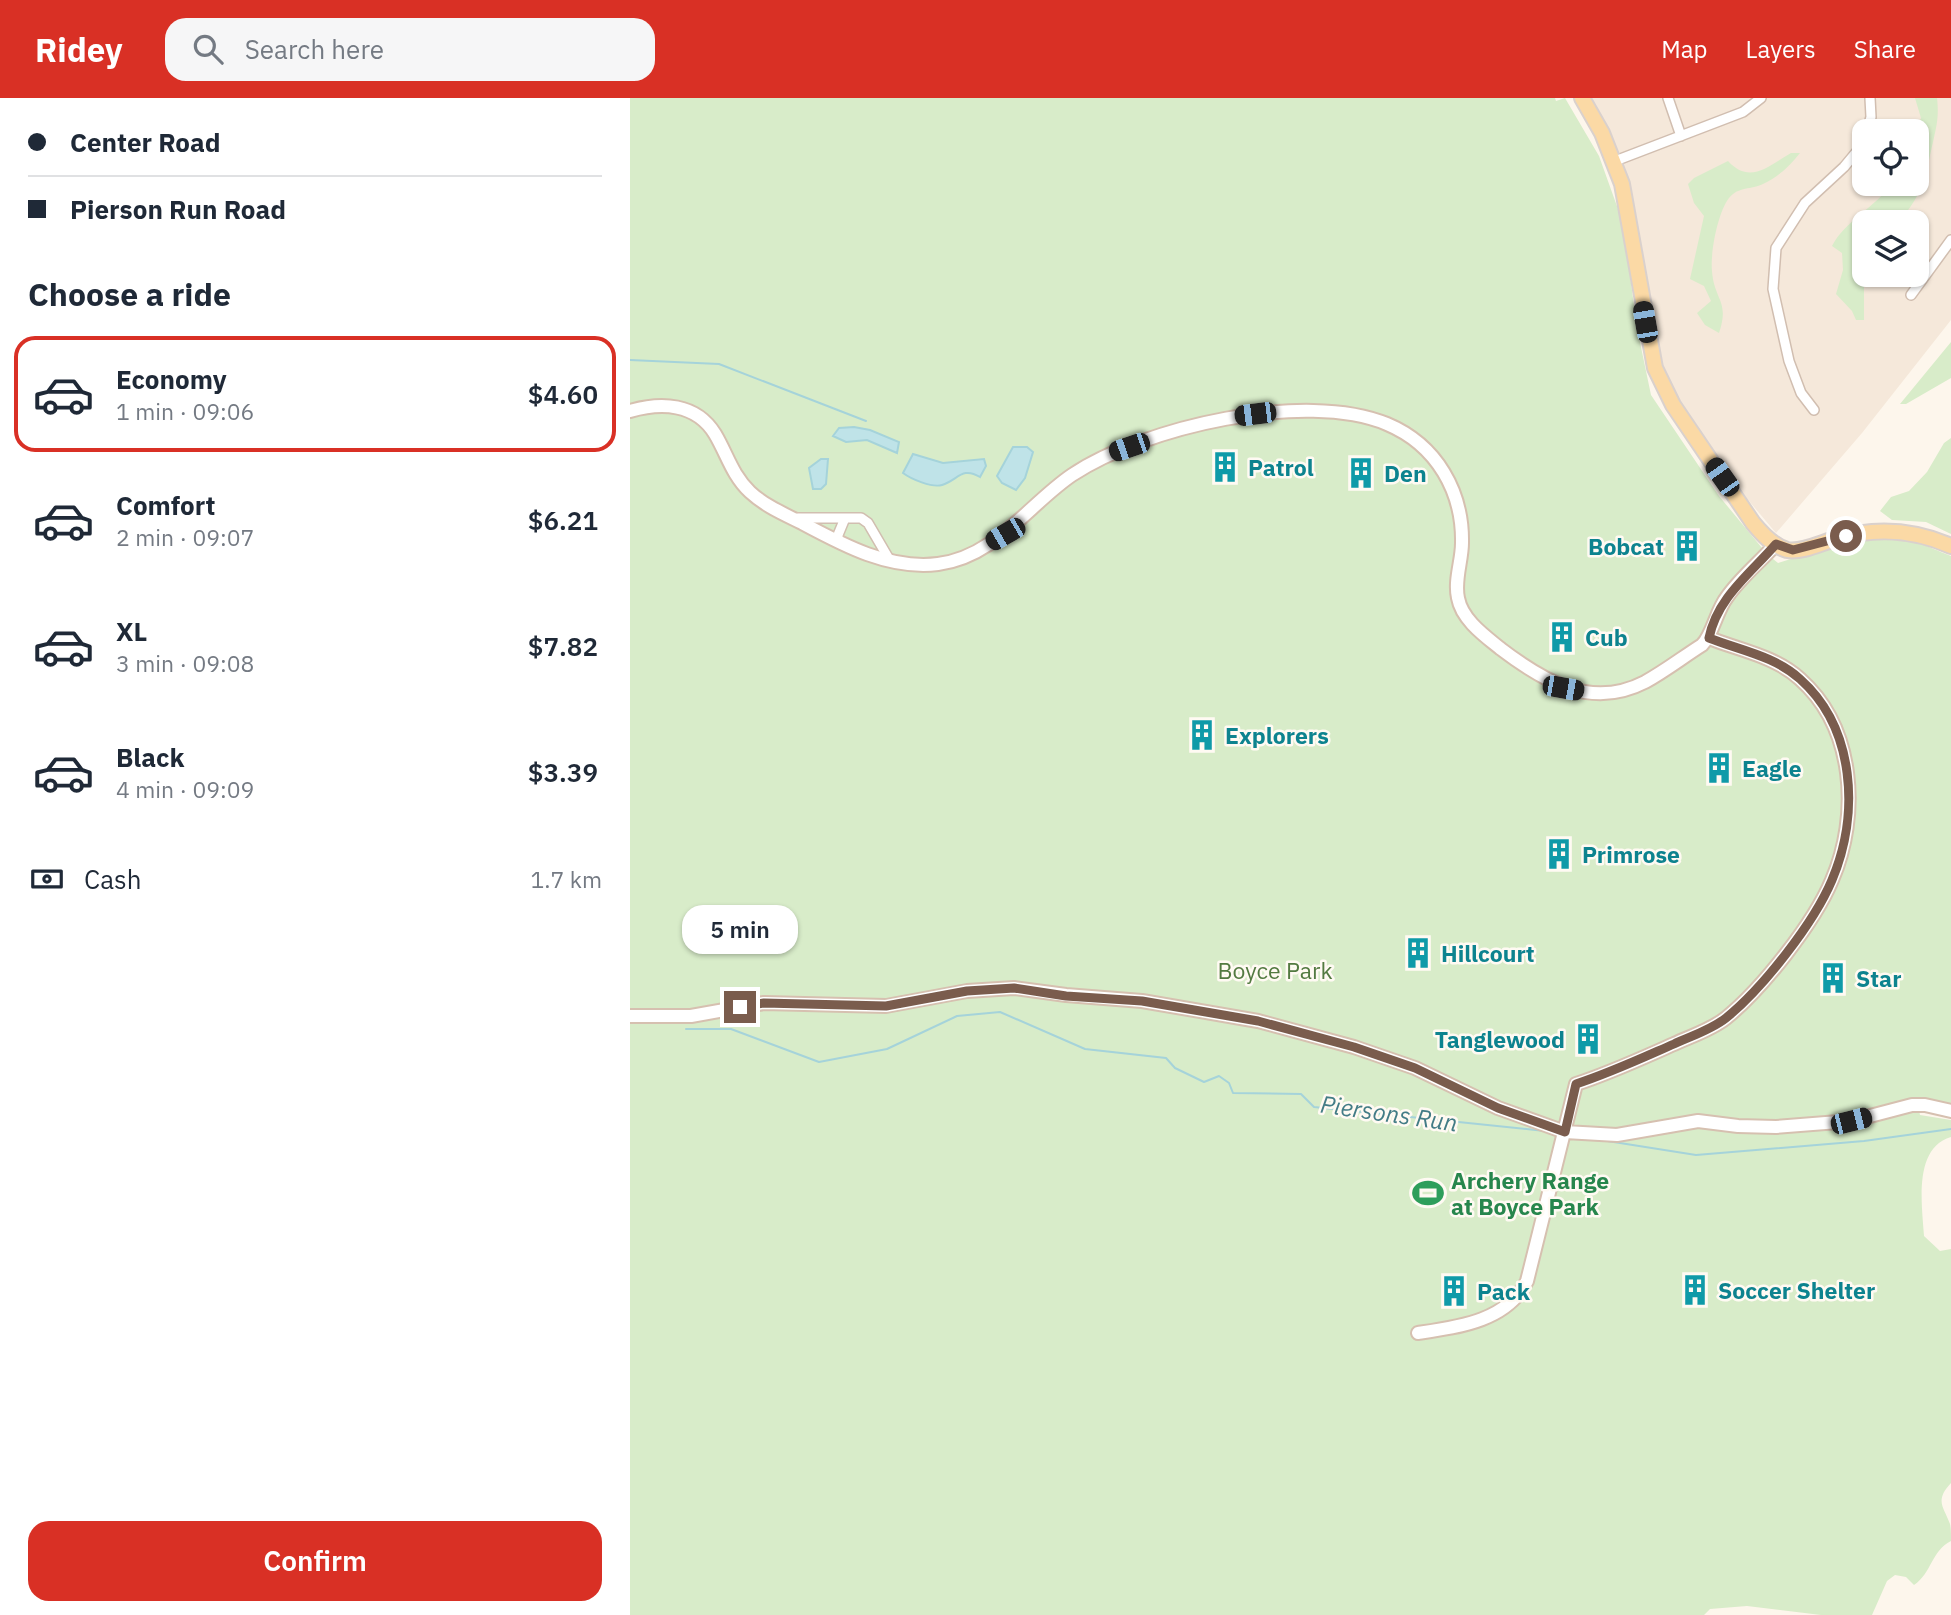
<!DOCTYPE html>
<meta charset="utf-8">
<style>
:root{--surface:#fff;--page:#f6f6f7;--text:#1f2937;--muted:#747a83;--line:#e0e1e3;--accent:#d93025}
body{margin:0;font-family:"IBM Plex Sans",sans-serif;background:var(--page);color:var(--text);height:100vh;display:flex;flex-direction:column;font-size:26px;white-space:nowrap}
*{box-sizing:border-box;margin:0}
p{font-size:23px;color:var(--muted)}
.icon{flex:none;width:38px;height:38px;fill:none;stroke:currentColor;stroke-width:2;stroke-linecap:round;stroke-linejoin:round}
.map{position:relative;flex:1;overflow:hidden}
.sheet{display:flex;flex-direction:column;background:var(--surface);width:630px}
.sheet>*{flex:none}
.banner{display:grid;align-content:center;height:154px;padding:0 28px;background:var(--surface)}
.buttons{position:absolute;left:1222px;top:21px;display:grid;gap:14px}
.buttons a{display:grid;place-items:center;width:77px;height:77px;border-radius:14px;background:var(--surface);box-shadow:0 2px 5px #0004;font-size:35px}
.end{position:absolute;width:32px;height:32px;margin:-16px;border:9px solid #7a5c4d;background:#fff;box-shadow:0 0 0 4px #fff}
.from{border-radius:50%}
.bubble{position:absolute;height:49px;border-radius:21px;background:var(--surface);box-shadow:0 2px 5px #0004;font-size:23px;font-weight:600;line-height:49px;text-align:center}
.car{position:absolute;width:21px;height:42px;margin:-21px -10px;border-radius:9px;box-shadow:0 0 5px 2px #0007;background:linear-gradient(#222 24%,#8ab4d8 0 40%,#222 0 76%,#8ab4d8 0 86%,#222 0)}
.banner b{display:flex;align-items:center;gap:24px;height:66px;font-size:26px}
.banner b+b{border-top:2px solid var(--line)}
.banner i{width:18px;height:18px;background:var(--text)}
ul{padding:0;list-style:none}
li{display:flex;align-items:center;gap:21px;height:116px;margin:0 14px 10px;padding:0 14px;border:4px solid transparent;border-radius:21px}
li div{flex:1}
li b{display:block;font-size:26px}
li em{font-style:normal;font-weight:600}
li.on{border-color:var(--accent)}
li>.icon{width:63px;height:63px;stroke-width:1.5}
h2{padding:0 28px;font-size:32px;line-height:84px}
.pay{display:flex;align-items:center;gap:18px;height:77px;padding:0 28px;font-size:26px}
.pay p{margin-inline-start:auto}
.primary-button{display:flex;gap:14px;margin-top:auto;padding:14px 28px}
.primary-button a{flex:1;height:80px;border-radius:21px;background:var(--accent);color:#fff;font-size:28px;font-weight:600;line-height:80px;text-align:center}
header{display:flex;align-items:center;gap:42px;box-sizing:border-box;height:98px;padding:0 35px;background:var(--accent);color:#fff}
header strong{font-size:33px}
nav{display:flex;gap:38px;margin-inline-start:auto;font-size:24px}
.search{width:490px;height:63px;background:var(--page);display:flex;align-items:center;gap:18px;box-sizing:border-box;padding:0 24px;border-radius:21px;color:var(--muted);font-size:26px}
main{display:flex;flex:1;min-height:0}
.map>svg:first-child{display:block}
</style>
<header>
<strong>Ridey</strong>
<div class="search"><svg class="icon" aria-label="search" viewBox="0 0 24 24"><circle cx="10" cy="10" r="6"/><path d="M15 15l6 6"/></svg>Search here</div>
<nav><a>Map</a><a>Layers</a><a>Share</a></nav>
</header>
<main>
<section class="sheet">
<div class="banner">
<b><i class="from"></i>Center Road</b>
<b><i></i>Pierson Run Road</b>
</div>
<h2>Choose a ride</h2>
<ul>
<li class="on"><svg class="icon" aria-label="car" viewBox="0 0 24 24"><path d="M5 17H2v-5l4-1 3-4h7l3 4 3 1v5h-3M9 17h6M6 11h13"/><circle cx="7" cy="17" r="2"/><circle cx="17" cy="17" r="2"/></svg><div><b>Economy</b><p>1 min · 09:06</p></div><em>$4.60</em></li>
<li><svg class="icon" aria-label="car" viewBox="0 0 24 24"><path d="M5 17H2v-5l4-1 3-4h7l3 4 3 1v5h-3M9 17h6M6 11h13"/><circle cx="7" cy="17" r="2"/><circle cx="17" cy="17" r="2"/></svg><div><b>Comfort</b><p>2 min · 09:07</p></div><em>$6.21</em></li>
<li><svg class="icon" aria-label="car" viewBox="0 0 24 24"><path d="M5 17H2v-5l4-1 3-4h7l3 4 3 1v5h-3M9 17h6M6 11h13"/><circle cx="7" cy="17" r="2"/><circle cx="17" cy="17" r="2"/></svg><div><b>XL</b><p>3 min · 09:08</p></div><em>$7.82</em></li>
<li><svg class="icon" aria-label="car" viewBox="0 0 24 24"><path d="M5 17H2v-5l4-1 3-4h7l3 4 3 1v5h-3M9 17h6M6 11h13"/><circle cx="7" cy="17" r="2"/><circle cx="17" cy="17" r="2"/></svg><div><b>Black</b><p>4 min · 09:09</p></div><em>$3.39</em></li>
</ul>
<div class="pay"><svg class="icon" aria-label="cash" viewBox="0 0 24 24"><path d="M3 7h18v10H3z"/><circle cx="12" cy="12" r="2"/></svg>Cash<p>1.7 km</p></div>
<div class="primary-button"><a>Confirm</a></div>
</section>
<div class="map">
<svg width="1321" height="1517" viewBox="0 0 1321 1517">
<rect width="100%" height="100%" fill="#fdf6ec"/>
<path fill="#f5e8da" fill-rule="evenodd" d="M956 0H1321V222L1232 335 1146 435 1076 352 1033 275 1010 190 995 70ZM1234 33H1286V86H1234ZM1234 124H1286V177H1234Z"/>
<path fill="#d8ecc9" d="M0 0H925L926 3 935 0 969 58 993 125 1007 230 1021 297 1089 398 1137 456 1148 465C1191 452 1239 434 1285 444 1297 447 1309 454 1321 458V1006L1302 1002 1287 1004 1290 1017 1321 1022V1039C1283 1050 1292 1107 1294 1138L1310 1153 1321 1151V1385C1304 1403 1314 1409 1320 1426 1321 1430 1321 1438 1321 1443 1301 1453 1302 1475 1284 1487L1276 1479 1265 1477 1257 1483 1242 1517H1191L1117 1508 1080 1511 1074 1517H0Z
M1285 0H1307C1309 17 1307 27 1303 44 1295 79 1294 96 1268 124H1234V222H1226L1222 213 1206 196 1213 172 1212 155 1202 148C1215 123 1245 109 1262 86H1286V33L1291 20Z
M1161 55H1170C1160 68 1148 79 1133 86 1121 92 1109 88 1099 100 1088 114 1080 155 1082 173 1084 202 1100 203 1089 235L1075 227 1067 215 1081 203 1074 188 1060 181 1074 118 1064 105 1058 86 1064 80 1098 63C1120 87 1138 68 1161 55Z
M1321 244V280L1276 306H1270Z
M1321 340V436L1296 424 1262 422 1250 413 1261 399 1279 393 1297 374 1314 345Z"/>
<path fill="#bfe3e8" stroke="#a5d3da" stroke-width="2" d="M224 329 240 332 269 344 267 355 237 342 216 344 203 338 209 330Z
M383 349H397L403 354 395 380 386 392 372 385 367 378Z
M283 356 313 365 354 361 356 368 350 379C332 368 328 382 312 387 302 390 281 381 273 375Z
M191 361H198L196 386 191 391H183L179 370Z"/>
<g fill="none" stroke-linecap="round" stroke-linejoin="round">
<path stroke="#a5d3da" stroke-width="2" d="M0 262 89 266 236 323
M56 931H101L189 964 257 951 327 918 370 914 455 951 536 960 545 970 574 984 589 978 599 985 603 995 671 996 684 1009 915 1033
M971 1042 1066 1057 1234 1043 1321 1031"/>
</g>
<path fill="#f3d5c3" stroke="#e6bba3" stroke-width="2" d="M600 358 606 369 589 379 583 368Z"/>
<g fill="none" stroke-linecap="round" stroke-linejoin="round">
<defs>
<path id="street" d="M1038 0 1051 38
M1237 33 1241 19 1240 0
M985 63 1113 14 1131 0
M1281 197 1321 142
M1184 312 1171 295 1159 263 1143 191 1146 150 1175 105 1214 69 1234 45
M168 420H231L238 425 259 461
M208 444V437L215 420"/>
<path id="secondary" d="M0 313C31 304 66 305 85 336 97 356 102 377 120 394 135 408 154 416 172 425 213 447 259 472 308 466 365 459 398 407 442 377 514 329 675 292 757 326 807 347 833 394 832 445 832 463 824 482 828 500 832 522 855 538 871 551 913 583 961 612 1015 584 1035 573 1053 559 1072 547 1083 536 1086 513 1097 499 1110 480 1130 464 1146 446
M0 918H61L134 905 256 908 337 893 384 890 436 897 512 903 628 923 724 949 785 970 868 1010 935 1034 987 1037 1068 1023 1108 1028 1146 1029 1221 1023 1282 1007H1295L1321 1013
M788 1235C829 1229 877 1223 897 1183L946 986C980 975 1012 960 1044 946 1061 938 1081 932 1096 920 1132 891 1184 825 1202 782 1230 717 1225 630 1170 581 1145 558 1109 552 1079 540"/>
<path id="primary" d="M952 0 972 35 992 86 1025 270 1043 307 1123 425C1132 436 1143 448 1157 452 1171 455 1191 445 1205 441 1245 429 1282 431 1321 448"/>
</defs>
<use href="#street" stroke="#d1beb0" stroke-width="12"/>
<use href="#secondary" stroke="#d6c0b0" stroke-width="16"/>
<use href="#primary" stroke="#dad1cd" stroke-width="18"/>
<use href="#street" stroke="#fff" stroke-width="9"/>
<use href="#secondary" stroke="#fff" stroke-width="12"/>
<use href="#primary" stroke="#fbd9a5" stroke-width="14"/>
</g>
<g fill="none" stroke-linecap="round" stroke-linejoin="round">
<path stroke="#7a5c4d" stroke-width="9" d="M110 909 134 905 256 908 337 893 384 890 436 898 512 903 628 923 724 949 785 970 868 1010 935 1034 946 986C980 975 1012 960 1044 946 1061 938 1081 932 1096 920 1132 891 1184 825 1202 782 1230 716 1225 630 1170 581 1145 558 1109 552 1079 540 1087 500 1120 476 1146 446L1163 452 1216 438"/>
</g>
<defs>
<symbol id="building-bare" viewBox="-9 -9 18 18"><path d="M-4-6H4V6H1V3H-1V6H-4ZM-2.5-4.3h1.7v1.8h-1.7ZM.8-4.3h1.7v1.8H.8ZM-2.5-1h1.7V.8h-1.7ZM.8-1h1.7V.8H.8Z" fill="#0f9aa8" stroke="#fffaf3" stroke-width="2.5" paint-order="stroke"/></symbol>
<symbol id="stadium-bare" viewBox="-9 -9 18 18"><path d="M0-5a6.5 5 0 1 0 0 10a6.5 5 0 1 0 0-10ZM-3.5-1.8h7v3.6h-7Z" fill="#2e9e5b" stroke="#fffaf3" stroke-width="2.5" paint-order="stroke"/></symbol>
</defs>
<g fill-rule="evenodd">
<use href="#building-bare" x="573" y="347" width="44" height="44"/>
<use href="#building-bare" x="709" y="353" width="44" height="44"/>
<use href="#building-bare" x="1035" y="426" width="44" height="44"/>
<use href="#building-bare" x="910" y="517" width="44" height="44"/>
<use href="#building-bare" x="550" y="615" width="44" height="44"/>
<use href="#building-bare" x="1067" y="648" width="44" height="44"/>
<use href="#building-bare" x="907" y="734" width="44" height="44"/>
<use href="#building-bare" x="766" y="833" width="44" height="44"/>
<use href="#building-bare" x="1181" y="858" width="44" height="44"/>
<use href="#building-bare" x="936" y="919" width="44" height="44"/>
<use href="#stadium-bare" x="776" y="1073" width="44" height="44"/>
<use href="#building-bare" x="1043" y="1170" width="44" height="44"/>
<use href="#building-bare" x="802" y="1171" width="44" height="44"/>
</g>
<g text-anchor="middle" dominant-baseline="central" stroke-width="5" stroke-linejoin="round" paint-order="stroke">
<g font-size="23" font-weight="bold" fill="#0d838f" stroke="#fffaf3" text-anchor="start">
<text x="618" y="369">Patrol</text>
<text x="754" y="375">Den</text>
<text x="1034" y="448" text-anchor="end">Bobcat</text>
<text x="955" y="539">Cub</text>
<text x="595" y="637">Explorers</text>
<text x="1112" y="670">Eagle</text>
<text x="952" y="756">Primrose</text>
<text x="811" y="855">Hillcourt</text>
<text x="1226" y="880">Star</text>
<text x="935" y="941" text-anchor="end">Tanglewood</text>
<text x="1088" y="1192">Soccer Shelter</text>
<text x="847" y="1193">Pack</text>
</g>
<g font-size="23" fill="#537a41" stroke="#fffaf3">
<text x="645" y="872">Boyce Park</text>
</g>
<g font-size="23" font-weight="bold" fill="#27864d" stroke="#fffaf3" text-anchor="start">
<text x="821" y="1082">Archery Range<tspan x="821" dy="26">at Boyce Park</tspan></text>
</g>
<g font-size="24" font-style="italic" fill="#437c86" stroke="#fffaf3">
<text transform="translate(759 1015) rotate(8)">Piersons Run</text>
</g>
</g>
</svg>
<div class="buttons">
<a><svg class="icon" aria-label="locate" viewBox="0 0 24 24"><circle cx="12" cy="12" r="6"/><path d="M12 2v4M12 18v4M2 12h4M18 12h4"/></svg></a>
<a><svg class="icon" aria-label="layers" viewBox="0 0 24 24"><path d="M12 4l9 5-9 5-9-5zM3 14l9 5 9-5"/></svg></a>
</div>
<i class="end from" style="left:1216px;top:438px"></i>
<i class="end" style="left:110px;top:909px"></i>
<div class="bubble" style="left:52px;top:807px;width:116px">5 min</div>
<i class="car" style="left:1015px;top:224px;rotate:350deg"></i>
<i class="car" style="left:625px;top:316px;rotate:263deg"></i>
<i class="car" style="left:499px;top:349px;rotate:251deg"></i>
<i class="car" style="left:1092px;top:379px;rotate:325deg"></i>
<i class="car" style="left:375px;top:436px;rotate:240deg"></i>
<i class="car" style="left:933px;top:590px;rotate:100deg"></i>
<i class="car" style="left:1221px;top:1023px;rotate:76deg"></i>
</div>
</main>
